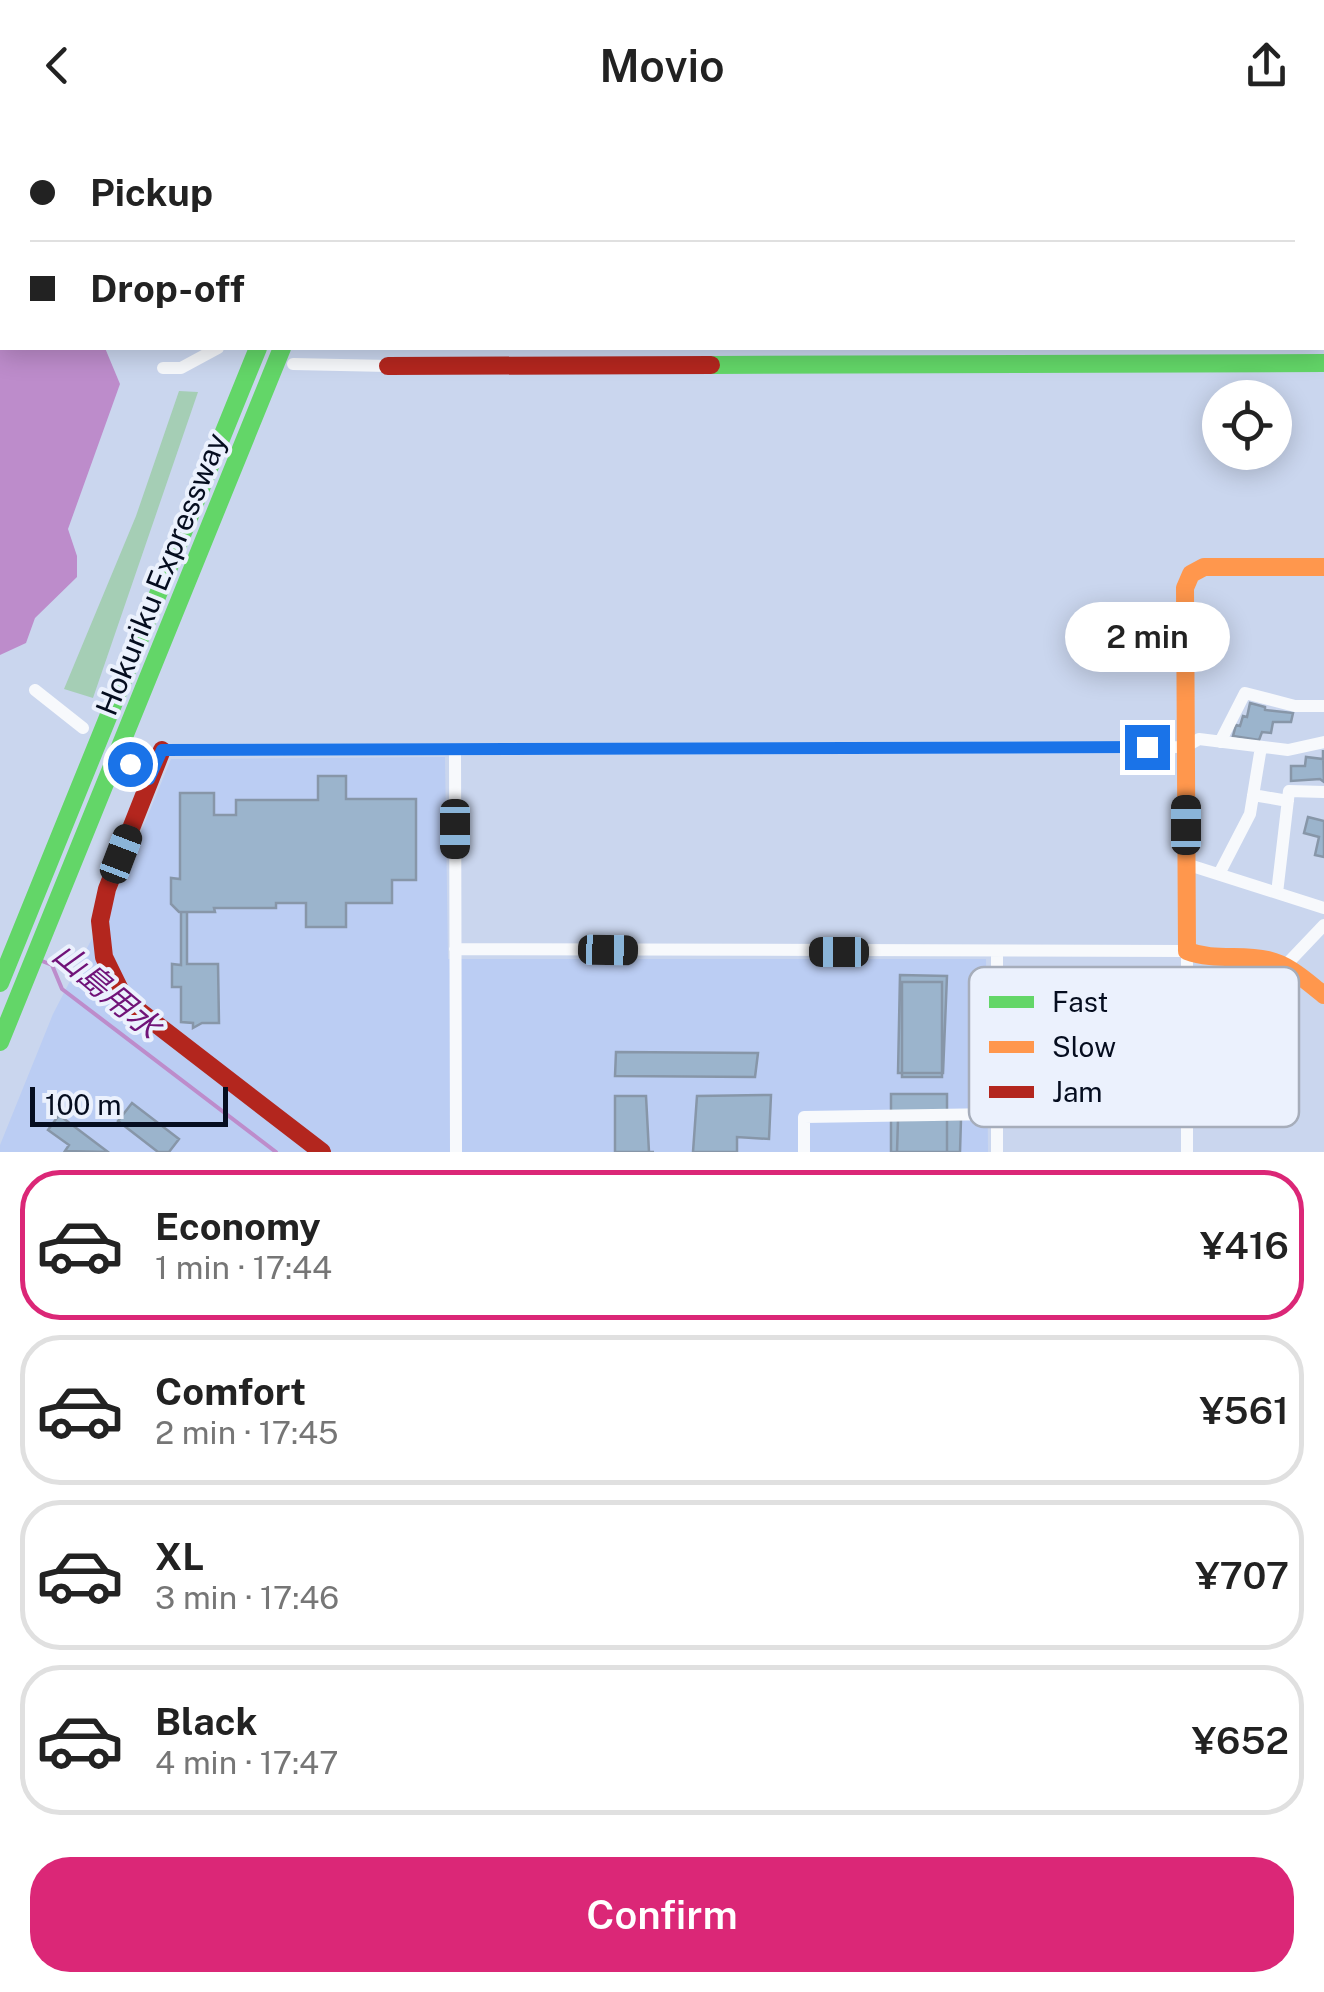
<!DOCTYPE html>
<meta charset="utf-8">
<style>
:root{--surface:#fff;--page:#f2f2f2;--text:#222;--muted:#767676;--line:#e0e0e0;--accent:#db2777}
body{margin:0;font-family:"Public Sans","Noto Sans JP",sans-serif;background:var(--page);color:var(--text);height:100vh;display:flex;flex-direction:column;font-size:38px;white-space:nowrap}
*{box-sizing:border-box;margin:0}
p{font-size:32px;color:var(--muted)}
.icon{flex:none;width:55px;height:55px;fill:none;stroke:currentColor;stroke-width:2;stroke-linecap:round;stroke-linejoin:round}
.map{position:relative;height:1022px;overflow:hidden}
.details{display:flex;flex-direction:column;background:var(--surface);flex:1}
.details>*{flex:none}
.guide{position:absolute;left:0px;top:0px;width:1325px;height:220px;box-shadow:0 5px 25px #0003;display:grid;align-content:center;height:220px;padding:0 30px;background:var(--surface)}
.tools{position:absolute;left:1202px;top:250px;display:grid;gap:20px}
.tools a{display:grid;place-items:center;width:90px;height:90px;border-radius:50%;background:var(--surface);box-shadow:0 5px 25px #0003;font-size:50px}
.scale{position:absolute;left:30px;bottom:25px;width:198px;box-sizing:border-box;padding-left:10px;border:5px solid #050d1f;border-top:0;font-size:28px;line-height:35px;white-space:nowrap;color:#050d1f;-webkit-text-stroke:8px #ebf1fd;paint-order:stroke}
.end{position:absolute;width:45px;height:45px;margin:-22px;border:12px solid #1a73e8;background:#fff;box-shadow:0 0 0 5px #fff}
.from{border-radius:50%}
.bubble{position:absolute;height:70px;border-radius:35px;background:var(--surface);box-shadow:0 5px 25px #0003;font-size:32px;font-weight:600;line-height:70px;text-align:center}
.car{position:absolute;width:30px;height:60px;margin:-30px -15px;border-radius:12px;box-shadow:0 0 8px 2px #0007;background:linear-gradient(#222 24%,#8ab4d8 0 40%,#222 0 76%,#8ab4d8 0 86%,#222 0)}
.guide b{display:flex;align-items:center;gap:35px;height:95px;font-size:38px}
.guide b+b{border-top:2px solid var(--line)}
.guide i{width:25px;height:25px;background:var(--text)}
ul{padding:18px 0 0;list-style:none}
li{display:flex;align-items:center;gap:30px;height:150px;margin:0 20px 15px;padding:0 10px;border:5px solid var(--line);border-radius:40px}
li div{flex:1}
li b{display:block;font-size:38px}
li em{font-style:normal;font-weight:600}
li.current{border-color:var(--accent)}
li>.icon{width:90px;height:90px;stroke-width:1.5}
.cta{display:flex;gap:20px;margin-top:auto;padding:20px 30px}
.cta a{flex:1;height:115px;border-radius:40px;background:var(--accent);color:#fff;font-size:40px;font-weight:600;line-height:115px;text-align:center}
header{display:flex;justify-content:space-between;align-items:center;height:130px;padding:0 30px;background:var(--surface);font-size:45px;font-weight:600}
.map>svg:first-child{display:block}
</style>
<header><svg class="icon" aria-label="back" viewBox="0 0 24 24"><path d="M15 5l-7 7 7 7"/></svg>Movio<svg class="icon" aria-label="share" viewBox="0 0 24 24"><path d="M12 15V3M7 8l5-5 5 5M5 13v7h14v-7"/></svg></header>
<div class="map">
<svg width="1324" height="1022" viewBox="0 0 1324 1022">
<rect width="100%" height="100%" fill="#cad6ee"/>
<path fill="#bbcdf3" d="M445 627 448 829H986L988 1022H0V1015L53 884 118 758 171 629Z"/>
<path fill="#a5ceb5" d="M179 261 198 262 93 568 64 559 136 386Z"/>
<path fill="#bd8ccb" d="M0 0 189 2H2V218H105L120 254 68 399 77 426V447L35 488 26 513 0 525Z"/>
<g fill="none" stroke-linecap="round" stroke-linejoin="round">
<path stroke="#bd8ccb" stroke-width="4" d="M42 831 52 835 62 859 276 1022"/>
</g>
<path fill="#9bb4cc" stroke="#8796a8" stroke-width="2.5" d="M1250 573 1265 577V580L1293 583 1291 592H1273L1271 603 1262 602 1259 610 1233 606 1236 595 1240 596 1243 586 1247 587Z
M1323 620 1324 652 1320 649 1291 651V636H1305L1306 627 1323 629Z
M318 646H346V669H416V750H392V773H346V797H306V773H276V778H214L215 782H179L171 774V748L180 749V663H214V685H236V670H318Z
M1308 687 1324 691V727L1315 725 1319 707 1304 703Z
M181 782H187V834H218L219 893H202L193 898V893L181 892V857H172V834L181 835Z
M900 845 947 846 943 943H898Z
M902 852H942V947H902Z
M616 922 758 923 755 947 615 946Z
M891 964H947V1022H891Z
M771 965 769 1009 737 1007V1022H693L697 966Z
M615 966H646L649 1022H654H615Z
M132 973 179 1009 169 1022H158L118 991Z
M59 985 108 1022 65 1021 69 1015 48 1000Z
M961 989 960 1022H897L898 990Z"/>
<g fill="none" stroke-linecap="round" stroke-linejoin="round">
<path stroke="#f7f9fc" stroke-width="12" d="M293 234 388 236
M163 238H181L218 218
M35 560 83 598
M1220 612 1245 563 1295 576H1324
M455 619 456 1022
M162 620 1185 617 1199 609 1288 620 1324 612
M130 634 149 649
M1253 665 1288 671
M1186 734 1324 778
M1219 744 1250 684 1261 617
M1277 763 1289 661 1324 662
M455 819 1187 821V1022
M1285 836 1324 795
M804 1022V987L997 984
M997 1022V822"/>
<path stroke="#63d668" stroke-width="18" d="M711 235 1324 233
M0 853 258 218
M0 912 282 218"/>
<path stroke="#ff974d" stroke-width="18" d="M370 2 371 0
M1324 437H1204L1191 444 1185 458 1187 821C1214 831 1241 824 1268 830 1290 835 1307 852 1324 865"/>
<path stroke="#b3261e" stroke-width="18" d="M345 2 346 0
M388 236 711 235
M162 620 107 759 100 791 104 827 125 870 322 1022"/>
</g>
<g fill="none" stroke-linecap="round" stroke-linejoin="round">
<path stroke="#1a73e8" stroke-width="12" d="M130 634 149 649 162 620 1147 617"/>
</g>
<g text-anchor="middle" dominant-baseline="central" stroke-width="8" stroke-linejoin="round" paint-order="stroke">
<g font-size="30" fill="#050d1f" stroke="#ebf1fd">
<text transform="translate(161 444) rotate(-68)">Hokuriku Expressway</text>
</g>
<g font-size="32" font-style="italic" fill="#701378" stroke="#ebf1fd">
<text transform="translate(107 860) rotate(40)">山島用水</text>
</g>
</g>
<rect x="969" y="837" width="330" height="160" rx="15" fill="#ebf1fd" stroke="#a6adba" stroke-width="2.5"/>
<rect x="989" y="866" width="45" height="12" fill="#63d668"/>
<rect x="989" y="911" width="45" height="12" fill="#ff974d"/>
<rect x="989" y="956" width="45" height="12" fill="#b3261e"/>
<g font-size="28" fill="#050d1f">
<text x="1052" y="882">Fast</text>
<text x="1052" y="927">Slow</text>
<text x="1052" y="972">Jam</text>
</g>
</svg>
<div class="tools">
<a><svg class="icon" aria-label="locate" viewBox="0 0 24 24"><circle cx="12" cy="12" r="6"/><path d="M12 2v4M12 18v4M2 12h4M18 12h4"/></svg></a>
</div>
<div class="scale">100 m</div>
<i class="end from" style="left:130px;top:634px"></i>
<i class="end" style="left:1147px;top:617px"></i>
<div class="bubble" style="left:1065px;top:472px;width:165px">2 min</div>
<i class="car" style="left:1186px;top:695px;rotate:0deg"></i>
<i class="car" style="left:455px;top:699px;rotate:180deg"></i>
<i class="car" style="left:121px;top:724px;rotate:21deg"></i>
<i class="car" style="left:608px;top:820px;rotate:91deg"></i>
<i class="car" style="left:839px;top:822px;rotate:270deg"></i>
<div class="guide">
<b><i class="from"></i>Pickup</b>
<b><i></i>Drop-off</b>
</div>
</div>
<section class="details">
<ul>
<li class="current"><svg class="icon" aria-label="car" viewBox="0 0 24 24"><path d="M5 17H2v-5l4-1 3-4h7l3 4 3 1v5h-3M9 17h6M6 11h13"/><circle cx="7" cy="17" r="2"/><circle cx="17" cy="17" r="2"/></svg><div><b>Economy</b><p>1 min · 17:44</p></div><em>¥416</em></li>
<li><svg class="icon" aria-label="car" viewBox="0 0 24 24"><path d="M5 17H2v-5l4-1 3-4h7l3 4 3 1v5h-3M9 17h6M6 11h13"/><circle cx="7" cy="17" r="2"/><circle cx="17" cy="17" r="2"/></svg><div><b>Comfort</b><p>2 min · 17:45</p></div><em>¥561</em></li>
<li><svg class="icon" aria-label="car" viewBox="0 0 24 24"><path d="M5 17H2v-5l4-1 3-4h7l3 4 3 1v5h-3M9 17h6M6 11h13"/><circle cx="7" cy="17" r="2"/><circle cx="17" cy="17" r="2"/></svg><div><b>XL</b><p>3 min · 17:46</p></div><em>¥707</em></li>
<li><svg class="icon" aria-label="car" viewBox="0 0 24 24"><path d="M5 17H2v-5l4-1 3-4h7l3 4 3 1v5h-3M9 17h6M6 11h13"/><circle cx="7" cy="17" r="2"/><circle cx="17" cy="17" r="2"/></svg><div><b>Black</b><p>4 min · 17:47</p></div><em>¥652</em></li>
</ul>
<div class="cta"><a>Confirm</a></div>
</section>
